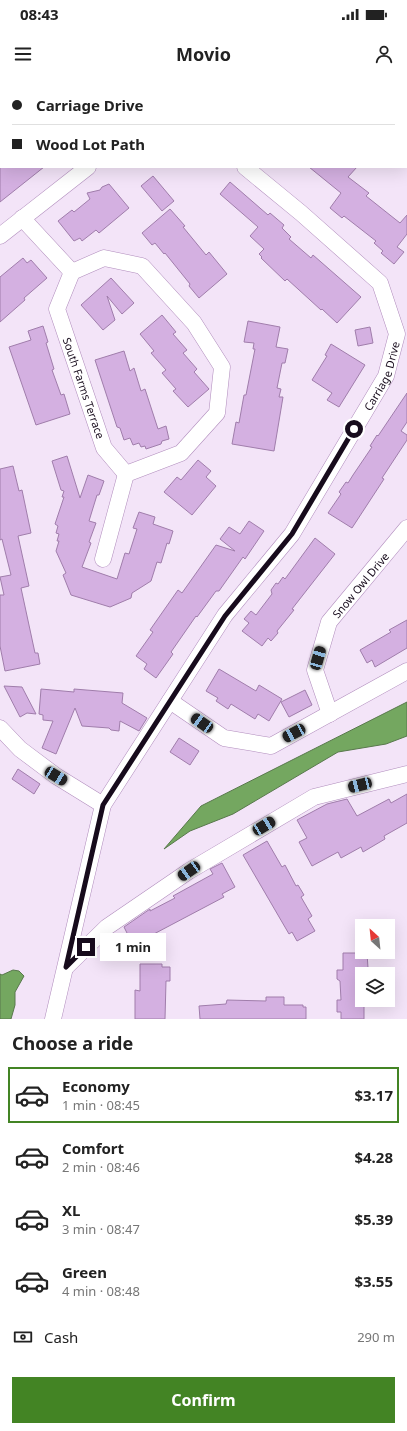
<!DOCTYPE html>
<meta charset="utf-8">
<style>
:root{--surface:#fff;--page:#f6f6f6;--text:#222;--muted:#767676;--line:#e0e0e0;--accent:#438424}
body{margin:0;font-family:"Noto Sans",sans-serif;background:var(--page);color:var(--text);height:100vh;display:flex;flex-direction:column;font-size:15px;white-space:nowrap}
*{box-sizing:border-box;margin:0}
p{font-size:13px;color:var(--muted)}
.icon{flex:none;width:22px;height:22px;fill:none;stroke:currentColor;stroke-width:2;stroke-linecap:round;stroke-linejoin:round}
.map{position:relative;height:939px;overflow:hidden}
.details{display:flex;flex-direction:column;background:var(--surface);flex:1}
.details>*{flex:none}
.hud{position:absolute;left:0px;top:0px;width:407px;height:88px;box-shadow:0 4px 16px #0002;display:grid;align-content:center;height:88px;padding:0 12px;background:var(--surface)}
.needle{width:26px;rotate:333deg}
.controls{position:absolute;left:355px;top:839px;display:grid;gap:8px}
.controls a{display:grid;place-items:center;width:40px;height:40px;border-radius:0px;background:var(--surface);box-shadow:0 4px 16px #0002;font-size:20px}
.end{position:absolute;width:18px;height:18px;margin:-9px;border:5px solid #170b1c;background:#fff;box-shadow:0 0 0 2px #fff}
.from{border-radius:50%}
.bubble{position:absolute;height:28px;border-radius:0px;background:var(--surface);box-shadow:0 4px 16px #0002;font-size:13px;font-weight:700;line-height:28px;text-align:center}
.car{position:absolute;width:12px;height:24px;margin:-12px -6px;border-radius:5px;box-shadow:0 0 3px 1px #0007;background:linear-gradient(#222 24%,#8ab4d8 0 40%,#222 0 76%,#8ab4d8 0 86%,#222 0)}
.hud b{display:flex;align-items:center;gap:14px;height:38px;font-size:15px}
.hud b+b{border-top:1px solid var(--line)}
.hud i{width:10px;height:10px;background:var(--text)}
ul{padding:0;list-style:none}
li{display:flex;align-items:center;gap:12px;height:56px;margin:0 8px 6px;padding:0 4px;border:2px solid transparent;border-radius:0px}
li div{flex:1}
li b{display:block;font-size:15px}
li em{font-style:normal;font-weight:700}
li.current{border-color:var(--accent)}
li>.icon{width:36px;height:36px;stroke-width:1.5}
h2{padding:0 12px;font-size:18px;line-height:48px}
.pay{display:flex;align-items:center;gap:10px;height:44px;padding:0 12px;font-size:15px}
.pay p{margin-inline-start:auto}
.button{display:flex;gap:8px;margin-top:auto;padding:8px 12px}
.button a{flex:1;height:46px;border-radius:0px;background:var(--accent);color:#fff;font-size:16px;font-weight:700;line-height:46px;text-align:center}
.status{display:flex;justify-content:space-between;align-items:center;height:28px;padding:0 20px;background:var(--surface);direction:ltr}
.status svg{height:11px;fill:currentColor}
header{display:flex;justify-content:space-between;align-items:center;height:52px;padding:0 12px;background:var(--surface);font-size:18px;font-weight:700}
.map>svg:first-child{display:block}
</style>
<div class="status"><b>08:43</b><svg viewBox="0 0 49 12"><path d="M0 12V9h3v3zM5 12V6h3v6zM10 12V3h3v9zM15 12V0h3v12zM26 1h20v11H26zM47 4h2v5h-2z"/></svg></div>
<header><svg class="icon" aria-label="menu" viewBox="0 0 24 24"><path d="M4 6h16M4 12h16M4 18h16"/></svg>Movio<svg class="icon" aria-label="person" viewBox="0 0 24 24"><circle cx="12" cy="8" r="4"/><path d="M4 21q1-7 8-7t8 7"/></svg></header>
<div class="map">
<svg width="407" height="939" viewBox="0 0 407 939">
<rect width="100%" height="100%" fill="#f3e4f8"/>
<path fill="#74a760" stroke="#58784c" d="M407 622V656L386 664 338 672 233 734 190 751 164 769 201 726Z
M13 890 19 891 24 896 15 912V925L11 939H0V894L2 895Z"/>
<path fill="#d4b0e1" stroke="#a07dab" d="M0 87H44L0 122Z
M309 87H357L348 97 369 113 366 116 400 143 407 135V154L397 167 404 172 394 184 381 173 383 171 374 163 376 161 344 136 342 138 330 128 341 113Z
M153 96 174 121 162 131 141 106Z
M230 102 268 135 270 133 284 145 282 148 291 157 289 159 311 178 313 175 361 217 337 243 322 229 321 230 287 199 285 201 261 178 262 177 259 174 264 169 250 156 258 147 220 114Z
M109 104 129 128 99 153 96 150 82 161 80 158 74 161 58 141 72 130 74 132 90 119 87 113 100 110 102 107Z
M170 129 185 146 183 147 206 175 209 172 227 194 199 218 189 206 190 204 165 173 164 174 155 163 152 165 142 153Z
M23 178 27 183 31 180 47 198 24 218 25 220 0 242V197Z
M111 198 134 223 122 234 107 216 115 240 103 250 81 225Z
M162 235 176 252 173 254 187 270 183 273 197 289 194 292 209 309 188 327 173 311 176 309 162 293 166 290 151 273 154 271 140 254Z
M248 241 280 247 276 267 288 269 285 283H282L277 308 281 309 279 317H283L274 371 232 364 236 342 239 343 244 315H246L255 269H253L254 263 244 262Z
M43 246 48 262 46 263 54 289 52 290 61 315 64 314 70 334 36 345 9 267 31 260 28 251Z
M370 247 373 263 358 266 355 250Z
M331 264 365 285 339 327 327 320 332 313 312 300 327 276 325 275Z
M124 271 130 291 134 288 141 311 145 309 158 349 166 346 169 359 162 361 161 364 146 369 145 366 141 367 139 363 133 365 130 358 124 360 120 348 117 347 95 280Z
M407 313V342L401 351 407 355V360L382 398 384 399 352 448 328 433 341 414 339 412 346 402 348 403 353 395 372 367 370 366 377 355 378 356Z
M67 376 80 418 88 395 104 401 99 415H97L89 441 96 443 89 462 91 463 82 487 117 499 125 473 129 474 137 449 133 448 139 432 155 437 153 444 173 451 169 464 167 463 161 483 157 482 151 501 132 513 131 518 110 527 71 515 63 495 66 493 56 471 59 461H57L59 454 56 453 58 446 55 444 64 417H62L64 411 61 410 52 381Z
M198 380 211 391 206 397 216 406 192 435 164 412 177 397 181 400Z
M13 386 19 411 22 410 31 453 18 456 29 506 21 508 35 573H38L40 584 5 591 0 566V515H4L0 497 11 495 2 459 0 460V389Z
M249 441 264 451 245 479 243 477 219 511H216L197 537 196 536 171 572 173 574 156 598 144 589 147 584 136 576 153 552 150 550 178 510 182 513 216 465 235 471 220 459 229 447 240 454Z
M315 458 335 474 292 529 294 530 277 551 278 553 271 561 268 558 262 566 242 551 249 543 244 539 251 531 256 535 272 514 271 510 276 503 278 504 283 497 285 499Z
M407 540V568L375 587 372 580 367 583 360 570 391 552 389 550Z
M219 589 256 611 259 605 282 619 269 641 258 634 255 639 231 624 228 629 216 621 218 618 206 611Z
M4 606 22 607 36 634 27 633 20 637Z
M41 609 74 612V609L123 613 122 623 147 638 139 651 120 641 119 651 111 650 109 648 82 646 75 628 56 674 42 668 53 641 43 640V635L39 634Z
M305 610 312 625 289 637 281 622Z
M179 658 199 671 190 685 170 672Z
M18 689 40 704 34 714 12 699Z
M407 714V743L384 756 385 759 363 772 361 767 341 778 338 772 312 786 299 762 307 758 297 740 327 724 347 719 357 736 389 719 391 723Z
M267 761 282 787 285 785 296 806 298 805 304 815 301 817 312 836 308 839 315 851 297 861 292 852 289 854 243 775Z
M222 783 235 807 222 814 224 817 133 865 124 847 150 829V831L175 818 173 816 213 794 210 789Z
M343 873H367L368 888H364V894H362V920H364V939H341V932H337V920H341L340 901 337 899V890H343Z
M140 884H162V887H170V901H166L165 939H135V910L140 911Z
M266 917H284V925H303V927H306V939H200L199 926 226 924 227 920 266 921Z"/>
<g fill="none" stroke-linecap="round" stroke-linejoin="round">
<defs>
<g id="street">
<path d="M149 0 150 1"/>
<path d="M188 1 189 0"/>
<path d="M22 138 72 192"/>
<path d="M0 156 88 87"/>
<path d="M104 178 142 186 194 243 222 287 217 333 181 373 126 394 104 368 57 229 72 192Z"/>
<path d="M103 479 126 394"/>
<path d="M170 621 224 658 271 666 407 591"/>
<path id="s1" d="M330 634 315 590 329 542 407 448"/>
<path d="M0 648 20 669 56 696 103 725"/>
<path d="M66 887 107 847 189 791 314 717 407 694"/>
<path id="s2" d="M53 939 103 725 225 535 292 454 386 296 397 254 380 203 301 133 245 87"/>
</g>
<path id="secondary" d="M18 1 19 0
M0 14H1"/>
</defs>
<use href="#street" stroke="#b18dbd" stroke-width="17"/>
<use href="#secondary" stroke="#b18dbd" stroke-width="23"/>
<use href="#street" stroke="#fff" stroke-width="16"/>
<use href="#secondary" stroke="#fff" stroke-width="22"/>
</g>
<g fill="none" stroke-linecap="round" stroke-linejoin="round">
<path stroke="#170b1c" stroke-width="5" d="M86 867 66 887 103 725 225 536 292 454 354 349"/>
</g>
<g text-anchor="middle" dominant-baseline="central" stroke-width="3" stroke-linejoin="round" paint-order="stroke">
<g font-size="11" fill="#170b1c" stroke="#fff">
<text stroke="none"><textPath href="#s2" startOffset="733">Carriage Drive</textPath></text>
<text transform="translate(84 308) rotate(71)">South Farms Terrace</text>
<text stroke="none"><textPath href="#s1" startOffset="145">Snow Owl Drive</textPath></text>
</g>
</g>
</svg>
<div class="controls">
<a><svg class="needle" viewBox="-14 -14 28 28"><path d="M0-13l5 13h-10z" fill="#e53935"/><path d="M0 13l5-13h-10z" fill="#767676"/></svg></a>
<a><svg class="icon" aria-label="layers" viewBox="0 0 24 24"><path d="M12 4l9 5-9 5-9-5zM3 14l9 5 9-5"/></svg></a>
</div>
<i class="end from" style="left:354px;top:349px"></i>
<i class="end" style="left:86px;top:867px"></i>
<div class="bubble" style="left:100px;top:853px;width:66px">1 min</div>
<i class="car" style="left:318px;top:578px;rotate:16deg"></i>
<i class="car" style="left:202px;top:643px;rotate:305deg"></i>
<i class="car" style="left:294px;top:653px;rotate:242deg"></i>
<i class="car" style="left:56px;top:696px;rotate:121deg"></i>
<i class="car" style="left:360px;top:705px;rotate:256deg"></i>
<i class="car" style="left:264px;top:746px;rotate:59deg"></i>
<i class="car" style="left:189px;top:791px;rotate:236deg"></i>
<div class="hud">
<b><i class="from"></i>Carriage Drive</b>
<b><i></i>Wood Lot Path</b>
</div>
</div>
<section class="details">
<h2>Choose a ride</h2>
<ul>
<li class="current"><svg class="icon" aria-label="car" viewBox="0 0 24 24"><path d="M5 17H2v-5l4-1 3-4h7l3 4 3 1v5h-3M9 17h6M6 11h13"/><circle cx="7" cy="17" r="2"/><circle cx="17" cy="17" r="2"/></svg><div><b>Economy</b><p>1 min · 08:45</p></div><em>$3.17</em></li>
<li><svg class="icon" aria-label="car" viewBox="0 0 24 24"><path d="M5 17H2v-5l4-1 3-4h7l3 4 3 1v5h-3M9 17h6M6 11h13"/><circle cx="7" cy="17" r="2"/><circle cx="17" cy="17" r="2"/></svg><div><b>Comfort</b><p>2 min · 08:46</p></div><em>$4.28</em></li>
<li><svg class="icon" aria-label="car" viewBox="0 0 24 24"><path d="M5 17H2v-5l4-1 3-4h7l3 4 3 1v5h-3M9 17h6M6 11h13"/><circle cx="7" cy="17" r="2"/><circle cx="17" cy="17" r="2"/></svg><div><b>XL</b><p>3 min · 08:47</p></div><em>$5.39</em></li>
<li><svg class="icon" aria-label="car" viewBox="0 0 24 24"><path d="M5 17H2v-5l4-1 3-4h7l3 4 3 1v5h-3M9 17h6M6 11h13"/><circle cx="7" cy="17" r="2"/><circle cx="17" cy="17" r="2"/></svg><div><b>Green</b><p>4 min · 08:48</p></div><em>$3.55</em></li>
</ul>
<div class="pay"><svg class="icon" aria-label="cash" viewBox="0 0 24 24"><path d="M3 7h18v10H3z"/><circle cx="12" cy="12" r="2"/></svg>Cash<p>290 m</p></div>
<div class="button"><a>Confirm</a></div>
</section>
